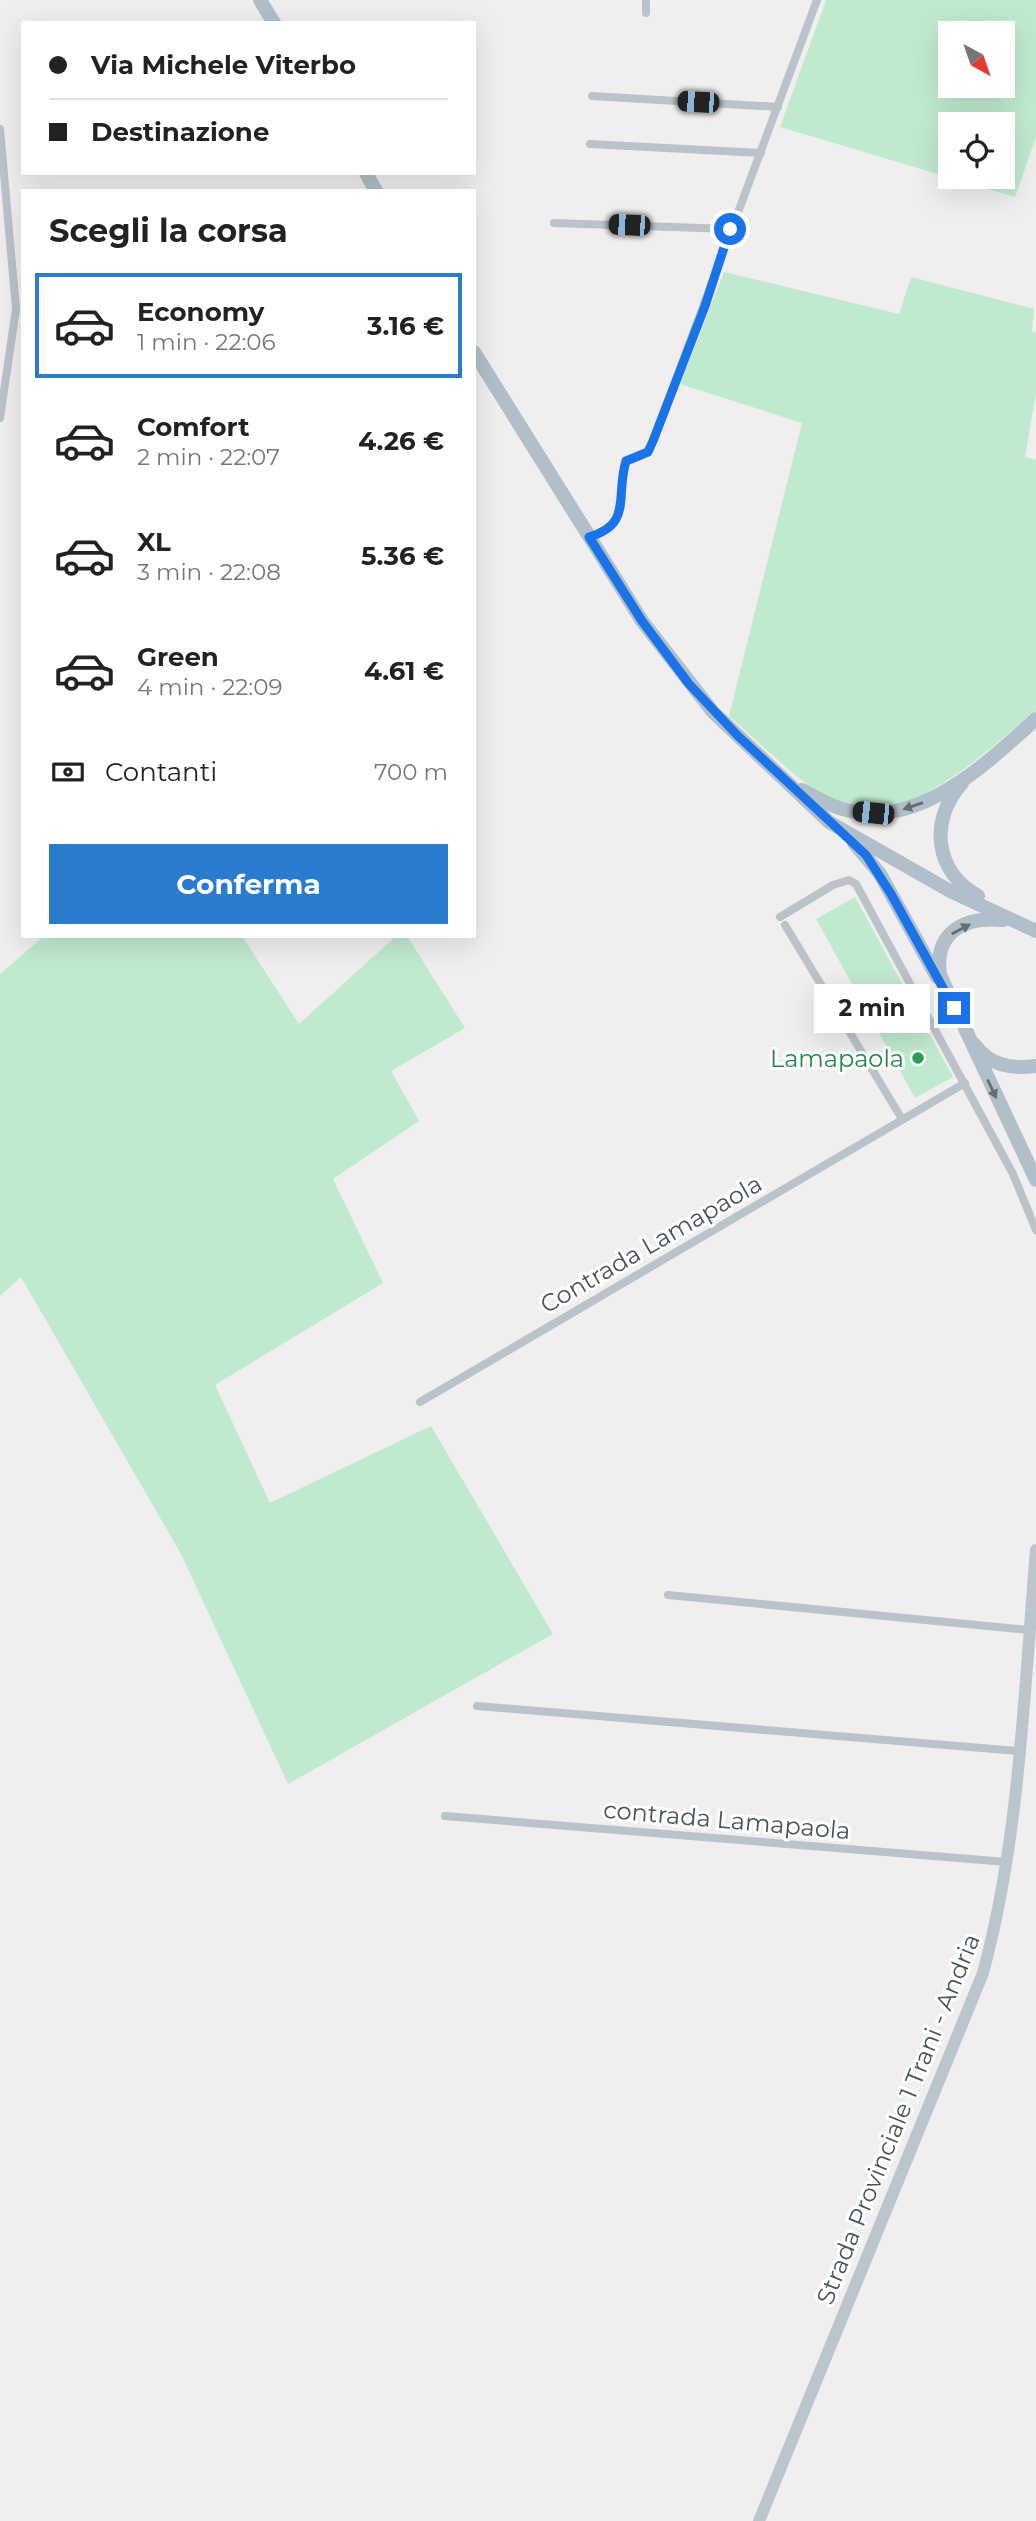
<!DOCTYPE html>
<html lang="it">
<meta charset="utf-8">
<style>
:root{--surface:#fff;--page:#f2f2f2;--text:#222;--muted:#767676;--line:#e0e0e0;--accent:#2a7bce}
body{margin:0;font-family:Montserrat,sans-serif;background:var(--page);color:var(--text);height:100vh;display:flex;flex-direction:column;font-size:26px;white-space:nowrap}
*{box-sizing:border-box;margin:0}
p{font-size:23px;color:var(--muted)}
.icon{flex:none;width:38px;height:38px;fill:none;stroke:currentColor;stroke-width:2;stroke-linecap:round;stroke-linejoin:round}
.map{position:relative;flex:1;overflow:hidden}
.details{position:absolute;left:21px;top:189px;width:455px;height:749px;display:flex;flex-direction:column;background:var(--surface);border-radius:0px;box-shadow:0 7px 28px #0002}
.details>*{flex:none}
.top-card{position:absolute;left:21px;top:21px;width:455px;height:154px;border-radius:0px;box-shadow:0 7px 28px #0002;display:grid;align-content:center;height:154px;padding:0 28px;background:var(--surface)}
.needle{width:46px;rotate:140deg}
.tools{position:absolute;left:938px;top:21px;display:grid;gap:14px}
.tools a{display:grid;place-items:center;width:77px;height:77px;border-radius:0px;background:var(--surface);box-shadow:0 7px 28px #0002;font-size:35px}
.end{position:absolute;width:32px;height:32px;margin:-16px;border:9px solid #1a73e8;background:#fff;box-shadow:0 0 0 4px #fff}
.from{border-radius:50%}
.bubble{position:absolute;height:49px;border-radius:0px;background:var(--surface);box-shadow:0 7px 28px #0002;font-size:23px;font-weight:700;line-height:49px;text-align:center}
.car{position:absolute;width:21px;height:42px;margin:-21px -10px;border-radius:9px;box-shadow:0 0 5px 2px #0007;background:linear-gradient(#222 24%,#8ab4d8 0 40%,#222 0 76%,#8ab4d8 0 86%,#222 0)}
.top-card b{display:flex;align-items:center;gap:24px;height:66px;font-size:26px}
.top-card b+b{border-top:2px solid var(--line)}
.top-card i{width:18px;height:18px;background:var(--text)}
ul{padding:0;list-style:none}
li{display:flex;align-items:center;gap:21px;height:105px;margin:0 14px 10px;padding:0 14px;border:4px solid transparent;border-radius:0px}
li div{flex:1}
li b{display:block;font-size:26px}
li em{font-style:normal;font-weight:700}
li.current{border-color:var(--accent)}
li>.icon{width:63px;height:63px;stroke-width:1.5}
h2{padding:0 28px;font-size:32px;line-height:84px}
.pay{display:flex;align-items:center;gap:18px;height:77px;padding:0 28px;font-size:26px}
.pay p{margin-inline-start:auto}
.action{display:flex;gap:14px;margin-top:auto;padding:14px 28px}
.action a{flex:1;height:80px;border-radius:0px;background:var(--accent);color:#fff;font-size:28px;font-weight:700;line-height:80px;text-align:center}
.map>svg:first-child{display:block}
</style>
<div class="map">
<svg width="1036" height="2521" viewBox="0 0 1036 2521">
<rect width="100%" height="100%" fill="#f0eeee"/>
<path fill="#c0eace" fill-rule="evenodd" d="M826 0H1036V137L1015 197 780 127ZM1003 33V86H950V33ZM950 124H1003V177H950Z
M724 272 899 314 911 277 1034 309 1032 331 1036 333V393L1025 457 1036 460V711C987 749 915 824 847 807 815 799 756 739 729 716L802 423 680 384Z
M855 897 953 1077 915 1098 816 919Z
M44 936H242L299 1024 396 936H407L465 1028 391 1071 419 1121 333 1179 383 1283 215 1385 270 1503 431 1426 553 1634 288 1784 181 1554 21 1277 0 1296V974Z"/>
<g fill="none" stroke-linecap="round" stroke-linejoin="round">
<path stroke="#bac3c9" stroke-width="8" d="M646 0V13
M592 96 778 107
M0 129 16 309 0 418
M590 144 761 153
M554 223 730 229
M589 537C633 524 616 497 626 461L648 452 653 441 817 0
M780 917 833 885 849 880 856 884 1013 1174 1036 1230
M785 925 902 1119
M420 1402 965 1083
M668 1595 1029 1630
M477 1706 1018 1751
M445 1816 1007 1862"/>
<path stroke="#bbc5ce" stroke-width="12" d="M759 2521 983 1973C1020 1836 1024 1691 1036 1550"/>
<path stroke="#b0bfca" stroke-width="14" d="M260 0 274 23
M366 173 376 191
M474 352 642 621 713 712 829 822 950 891 1036 931
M962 783C929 820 934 871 978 896
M802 790C816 797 831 807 846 810 919 829 986 764 1036 719
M854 843 880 874 937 977
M1003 920C963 916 934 933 940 975L1036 1180
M975 1045C990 1066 1012 1069 1036 1066"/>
</g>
<defs><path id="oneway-solid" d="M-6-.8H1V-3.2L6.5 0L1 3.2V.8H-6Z" transform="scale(1.75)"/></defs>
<g fill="#626d75">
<use href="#oneway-solid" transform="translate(913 806) rotate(161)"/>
<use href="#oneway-solid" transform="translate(961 929) rotate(-28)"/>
<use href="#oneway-solid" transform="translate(992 1089) rotate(65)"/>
</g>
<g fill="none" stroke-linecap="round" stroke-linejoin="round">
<path stroke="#1a73e8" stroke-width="9" d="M730 229 705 306 653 441 648 452 626 461C615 497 633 524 589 537L642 621 689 684 738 736 866 855 891 894 954 1008"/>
</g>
<circle fill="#2e9e5b" stroke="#fff" stroke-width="2.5" cx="918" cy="1058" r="7"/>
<g text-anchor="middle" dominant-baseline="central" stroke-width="6" stroke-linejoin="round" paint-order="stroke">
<g font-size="24" fill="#27864d" stroke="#fff" text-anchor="end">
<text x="904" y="1058">Lamapaola</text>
</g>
<g font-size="24" fill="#485259" stroke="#fff">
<text transform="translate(651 1244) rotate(-30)">Contrada Lamapaola</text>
<text transform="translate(727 1820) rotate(5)">contrada Lamapaola</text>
<text transform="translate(898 2119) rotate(-68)">Strada Provinciale 1 Trani - Andria</text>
</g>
</g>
</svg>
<div class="tools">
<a><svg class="needle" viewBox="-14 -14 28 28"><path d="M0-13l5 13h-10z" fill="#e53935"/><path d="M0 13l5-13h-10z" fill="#767676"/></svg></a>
<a><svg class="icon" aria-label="locate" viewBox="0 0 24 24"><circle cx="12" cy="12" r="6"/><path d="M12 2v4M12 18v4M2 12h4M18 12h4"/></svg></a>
</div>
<i class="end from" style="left:730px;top:229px"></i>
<i class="end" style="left:954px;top:1008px"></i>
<div class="bubble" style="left:814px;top:984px;width:116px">2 min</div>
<i class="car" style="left:698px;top:102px;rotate:273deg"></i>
<i class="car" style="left:629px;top:225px;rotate:272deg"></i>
<i class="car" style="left:873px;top:813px;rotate:276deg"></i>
<div class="top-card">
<b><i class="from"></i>Via Michele Viterbo</b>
<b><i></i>Destinazione</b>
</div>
<section class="details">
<h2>Scegli la corsa</h2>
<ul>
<li class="current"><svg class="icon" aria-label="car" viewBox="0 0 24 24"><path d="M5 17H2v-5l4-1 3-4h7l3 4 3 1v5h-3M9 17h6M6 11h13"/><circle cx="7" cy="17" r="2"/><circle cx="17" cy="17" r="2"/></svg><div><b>Economy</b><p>1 min · 22:06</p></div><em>3.16 €</em></li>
<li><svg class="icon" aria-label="car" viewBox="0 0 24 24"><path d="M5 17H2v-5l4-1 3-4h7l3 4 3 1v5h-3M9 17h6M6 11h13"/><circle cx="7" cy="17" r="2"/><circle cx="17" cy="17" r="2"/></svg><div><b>Comfort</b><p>2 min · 22:07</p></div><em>4.26 €</em></li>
<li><svg class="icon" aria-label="car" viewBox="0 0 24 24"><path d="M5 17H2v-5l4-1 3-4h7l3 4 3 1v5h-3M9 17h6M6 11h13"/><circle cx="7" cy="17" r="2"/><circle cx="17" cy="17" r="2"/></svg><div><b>XL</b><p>3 min · 22:08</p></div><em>5.36 €</em></li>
<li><svg class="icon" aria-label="car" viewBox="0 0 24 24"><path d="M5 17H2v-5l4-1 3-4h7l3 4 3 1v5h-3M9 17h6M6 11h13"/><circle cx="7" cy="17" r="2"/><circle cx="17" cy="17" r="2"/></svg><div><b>Green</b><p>4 min · 22:09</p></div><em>4.61 €</em></li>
</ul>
<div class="pay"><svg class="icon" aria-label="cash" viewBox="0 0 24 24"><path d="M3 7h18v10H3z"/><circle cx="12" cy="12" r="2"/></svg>Contanti<p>700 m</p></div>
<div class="action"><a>Conferma</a></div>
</section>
</div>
